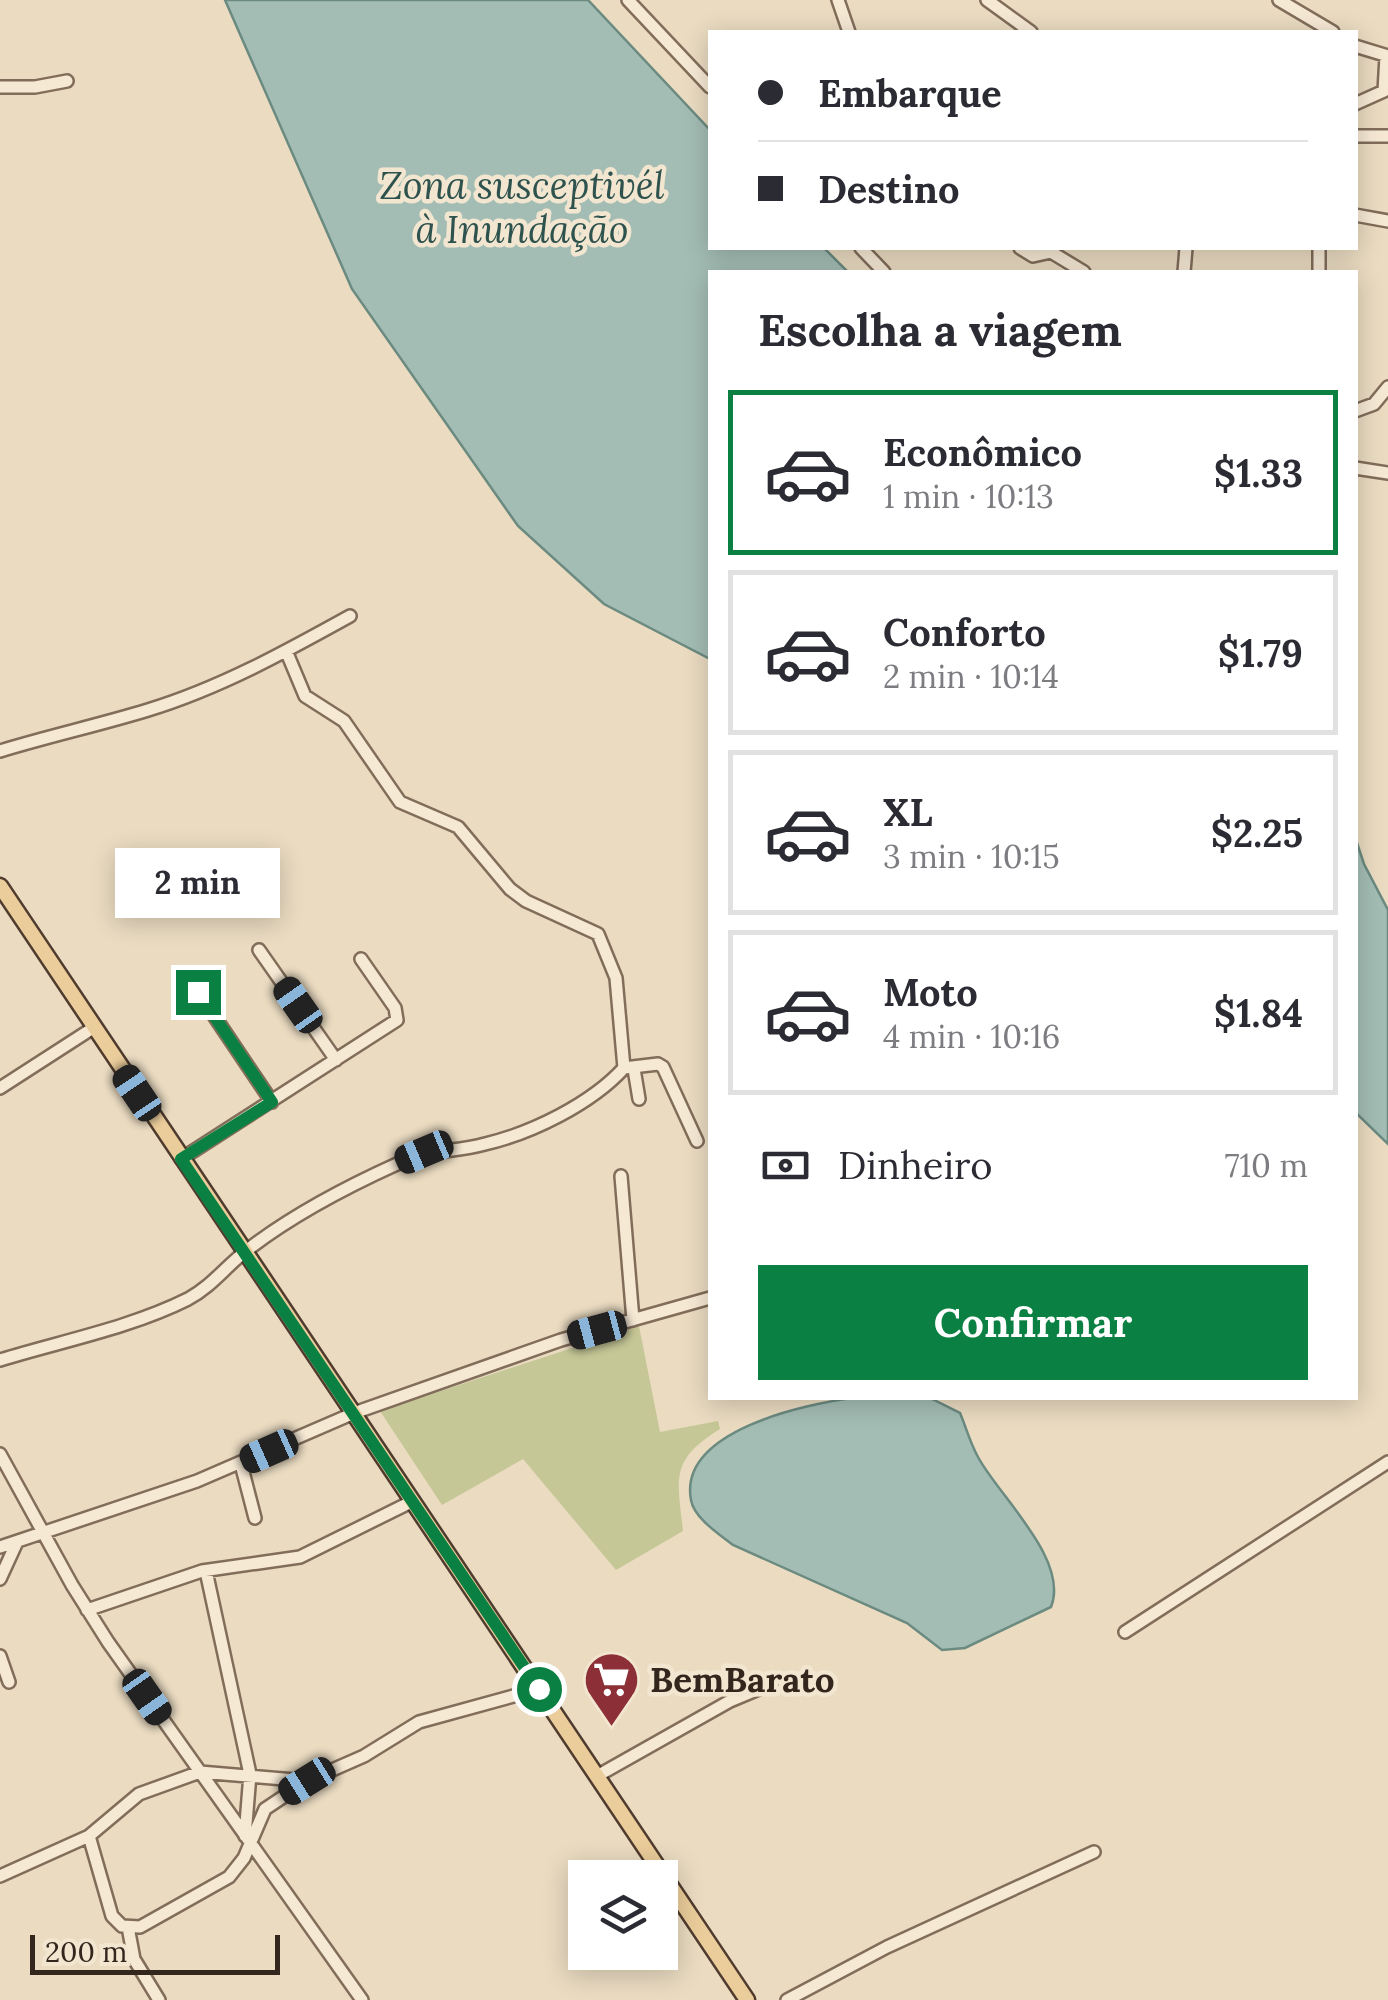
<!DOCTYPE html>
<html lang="pt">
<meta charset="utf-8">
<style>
:root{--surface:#fff;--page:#f2f2f3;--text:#2b2b33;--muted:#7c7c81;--line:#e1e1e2;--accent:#0b8043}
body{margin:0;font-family:Lora,serif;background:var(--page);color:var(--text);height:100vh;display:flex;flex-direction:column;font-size:38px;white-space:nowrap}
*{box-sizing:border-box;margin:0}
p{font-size:32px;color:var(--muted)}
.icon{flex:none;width:55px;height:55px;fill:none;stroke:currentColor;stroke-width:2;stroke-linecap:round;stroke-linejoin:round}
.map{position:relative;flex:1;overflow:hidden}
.sheet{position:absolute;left:708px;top:270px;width:650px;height:1130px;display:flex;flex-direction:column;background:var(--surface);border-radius:0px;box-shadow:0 5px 25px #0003}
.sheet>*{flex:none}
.guide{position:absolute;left:708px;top:30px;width:650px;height:220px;border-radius:0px;box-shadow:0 5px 25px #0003;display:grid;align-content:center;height:220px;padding:0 50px;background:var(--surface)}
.tools{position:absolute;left:568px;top:1860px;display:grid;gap:20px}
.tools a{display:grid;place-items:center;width:110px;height:110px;border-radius:0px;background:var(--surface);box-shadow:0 5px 25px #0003;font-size:50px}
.scale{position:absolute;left:30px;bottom:25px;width:250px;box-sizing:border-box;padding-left:10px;border:5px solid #33261d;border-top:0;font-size:28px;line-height:35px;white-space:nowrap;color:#33261d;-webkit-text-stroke:8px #f2e6d0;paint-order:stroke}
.end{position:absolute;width:45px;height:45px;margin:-22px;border:12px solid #0b8043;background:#fff;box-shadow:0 0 0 5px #fff}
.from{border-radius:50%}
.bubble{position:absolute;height:70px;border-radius:0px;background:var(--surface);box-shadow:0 5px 25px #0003;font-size:32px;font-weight:700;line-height:70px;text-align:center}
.car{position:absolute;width:30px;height:60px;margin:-30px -15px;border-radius:12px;box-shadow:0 0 8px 2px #0007;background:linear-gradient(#222 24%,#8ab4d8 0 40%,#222 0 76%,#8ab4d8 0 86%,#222 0)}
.guide b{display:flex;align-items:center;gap:35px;height:95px;font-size:38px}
.guide b+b{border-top:2px solid var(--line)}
.guide i{width:25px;height:25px;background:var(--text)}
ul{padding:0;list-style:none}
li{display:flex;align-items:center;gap:30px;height:165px;margin:0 20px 15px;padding:0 30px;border:5px solid var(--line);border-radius:0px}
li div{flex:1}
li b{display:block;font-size:38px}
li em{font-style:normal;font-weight:700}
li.current{border-color:var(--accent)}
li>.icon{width:90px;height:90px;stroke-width:1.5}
h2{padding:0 50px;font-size:45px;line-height:120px}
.pay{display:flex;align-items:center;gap:25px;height:110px;padding:0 50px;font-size:38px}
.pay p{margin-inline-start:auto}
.primary-button{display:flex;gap:20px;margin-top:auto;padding:20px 50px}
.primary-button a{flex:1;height:115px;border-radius:0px;background:var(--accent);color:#fff;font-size:40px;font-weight:700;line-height:115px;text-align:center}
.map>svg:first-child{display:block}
</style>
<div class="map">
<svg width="1388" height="2000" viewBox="0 0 1388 2000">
<rect width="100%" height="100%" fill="#eadbc1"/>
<path fill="#c5c796" d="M639 1326 660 1432 718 1421 720 1429C670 1460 677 1477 683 1531L616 1570 523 1459 442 1505 380 1411Z"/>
<path fill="#a3bdb4" stroke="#6b8a80" stroke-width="2.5" d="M225 0H588L710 130V248H824L848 272H710V659L604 604 518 526 352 289Z
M1355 837 1364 864 1388 910V1144L1355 1112Z
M853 1398H930L960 1413C966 1427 970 1443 978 1457 998 1495 1070 1560 1051 1607L965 1648 942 1650 907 1623 733 1545C719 1534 694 1518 691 1500 678 1431 805 1404 853 1398Z"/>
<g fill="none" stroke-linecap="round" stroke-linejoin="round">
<defs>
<path id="minor" d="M628 0 710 87
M838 0 849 32
M987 0 1031 32
M1279 0 1333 32
M1355 46 1388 56
M0 87H35L67 81
M1355 104 1384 91 1386 56
M1355 136H1388
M1355 215 1388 221
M861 248 884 272
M1020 248 1033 256 1051 252 1084 272
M1319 248V272
M1184 272 1186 248
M1355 411 1374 404 1388 387
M1355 468 1388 473
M0 751C49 736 99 725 148 710 220 688 285 652 350 616
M259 950 336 1060
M198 992 272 1102
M624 1068 658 1064 663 1067 697 1141
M634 1069 639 1099
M0 1088 93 1028
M181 1159 397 1020 395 1008 361 959
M621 1176 633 1320
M0 1360C62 1341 130 1328 188 1299 212 1286 225 1267 246 1251 292 1215 344 1188 397 1164 431 1148 452 1153 485 1144 532 1133 591 1104 624 1068L616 978 598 934 526 901 510 889 458 827 400 802 344 721 305 696 287 653
M0 1454 72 1585 108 1642 362 2000
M241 1464 255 1518
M0 1547 197 1481 354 1413 561 1340 710 1298
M206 1571 250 1774 245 1836
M0 1579 17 1542
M87 1610 202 1571 300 1557 413 1501
M1125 1632 1388 1462
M0 1656 9 1682
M597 1776 730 1701 771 1684
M89 1836 112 1916 122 1926 140 1927 229 1877 244 1858 265 1809 307 1781 364 1756 419 1722 539 1689
M0 1876 89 1836 139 1794 200 1772 307 1781
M128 1927 134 1959 159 2000
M787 2000 887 1947 1094 1852"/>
<path id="major" d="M0 886 747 2000"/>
</defs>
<use href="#minor" stroke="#826d5a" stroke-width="16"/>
<use href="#major" stroke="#503c2e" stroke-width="19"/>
<use href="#minor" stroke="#f6e9d4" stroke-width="11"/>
<use href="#major" stroke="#ebcd9b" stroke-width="14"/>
</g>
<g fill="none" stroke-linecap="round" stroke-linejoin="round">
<path stroke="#0b8043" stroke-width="12" d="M198 992 272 1102 181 1159 539 1689"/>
</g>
<defs>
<symbol id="supermarket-pin" viewBox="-11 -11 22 30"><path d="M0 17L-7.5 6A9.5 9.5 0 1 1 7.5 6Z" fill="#8d2f36" stroke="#f2e6d0"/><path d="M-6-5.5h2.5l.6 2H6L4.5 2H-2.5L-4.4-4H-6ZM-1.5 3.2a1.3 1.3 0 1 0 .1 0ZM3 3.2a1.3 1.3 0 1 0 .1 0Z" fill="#fff"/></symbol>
</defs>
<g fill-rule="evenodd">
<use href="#supermarket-pin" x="580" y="1648" width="63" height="86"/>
</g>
<g text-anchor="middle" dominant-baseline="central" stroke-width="9" stroke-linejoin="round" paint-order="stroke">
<g font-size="35" font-weight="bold" fill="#33261d" stroke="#f2e6d0" text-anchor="start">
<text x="650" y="1679">BemBarato</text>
</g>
<g font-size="38" font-style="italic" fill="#2e524d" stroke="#f2e6d0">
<text x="522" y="185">Zona susceptivél<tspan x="522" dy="44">à Inundação</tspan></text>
</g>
</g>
</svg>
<div class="tools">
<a><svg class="icon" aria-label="layers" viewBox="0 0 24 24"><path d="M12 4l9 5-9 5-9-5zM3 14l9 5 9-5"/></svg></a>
</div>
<div class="scale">200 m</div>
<i class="end from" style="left:539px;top:1689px"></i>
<i class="end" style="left:198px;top:992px"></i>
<div class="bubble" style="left:115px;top:848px;width:165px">2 min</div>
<i class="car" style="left:298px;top:1005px;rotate:325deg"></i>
<i class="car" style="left:137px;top:1093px;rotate:326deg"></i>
<i class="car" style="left:424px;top:1152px;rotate:247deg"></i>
<i class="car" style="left:597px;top:1330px;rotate:255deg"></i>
<i class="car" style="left:269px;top:1451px;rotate:246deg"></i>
<i class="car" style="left:147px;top:1697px;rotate:145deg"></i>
<i class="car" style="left:307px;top:1781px;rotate:238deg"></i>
<div class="guide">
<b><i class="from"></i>Embarque</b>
<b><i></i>Destino</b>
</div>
<section class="sheet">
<h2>Escolha a viagem</h2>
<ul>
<li class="current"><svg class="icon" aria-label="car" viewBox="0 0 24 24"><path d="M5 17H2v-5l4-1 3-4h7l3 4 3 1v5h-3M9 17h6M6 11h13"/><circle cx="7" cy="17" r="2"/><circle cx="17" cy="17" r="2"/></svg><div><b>Econômico</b><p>1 min · 10:13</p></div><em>$1.33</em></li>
<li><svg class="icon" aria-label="car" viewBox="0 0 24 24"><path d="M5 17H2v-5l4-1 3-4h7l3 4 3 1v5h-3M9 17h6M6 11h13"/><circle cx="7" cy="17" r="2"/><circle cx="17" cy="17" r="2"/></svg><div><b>Conforto</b><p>2 min · 10:14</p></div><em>$1.79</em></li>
<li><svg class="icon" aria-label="car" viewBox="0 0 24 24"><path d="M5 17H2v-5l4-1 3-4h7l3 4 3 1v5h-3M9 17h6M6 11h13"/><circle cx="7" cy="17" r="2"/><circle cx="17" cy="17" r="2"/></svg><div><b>XL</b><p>3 min · 10:15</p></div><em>$2.25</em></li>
<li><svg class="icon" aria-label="car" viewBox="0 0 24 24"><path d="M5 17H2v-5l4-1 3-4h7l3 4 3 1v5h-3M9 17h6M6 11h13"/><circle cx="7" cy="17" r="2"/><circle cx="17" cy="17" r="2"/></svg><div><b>Moto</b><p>4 min · 10:16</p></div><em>$1.84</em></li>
</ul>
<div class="pay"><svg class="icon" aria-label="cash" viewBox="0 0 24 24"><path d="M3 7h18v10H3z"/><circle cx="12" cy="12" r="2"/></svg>Dinheiro<p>710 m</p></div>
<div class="primary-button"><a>Confirmar</a></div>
</section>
</div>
